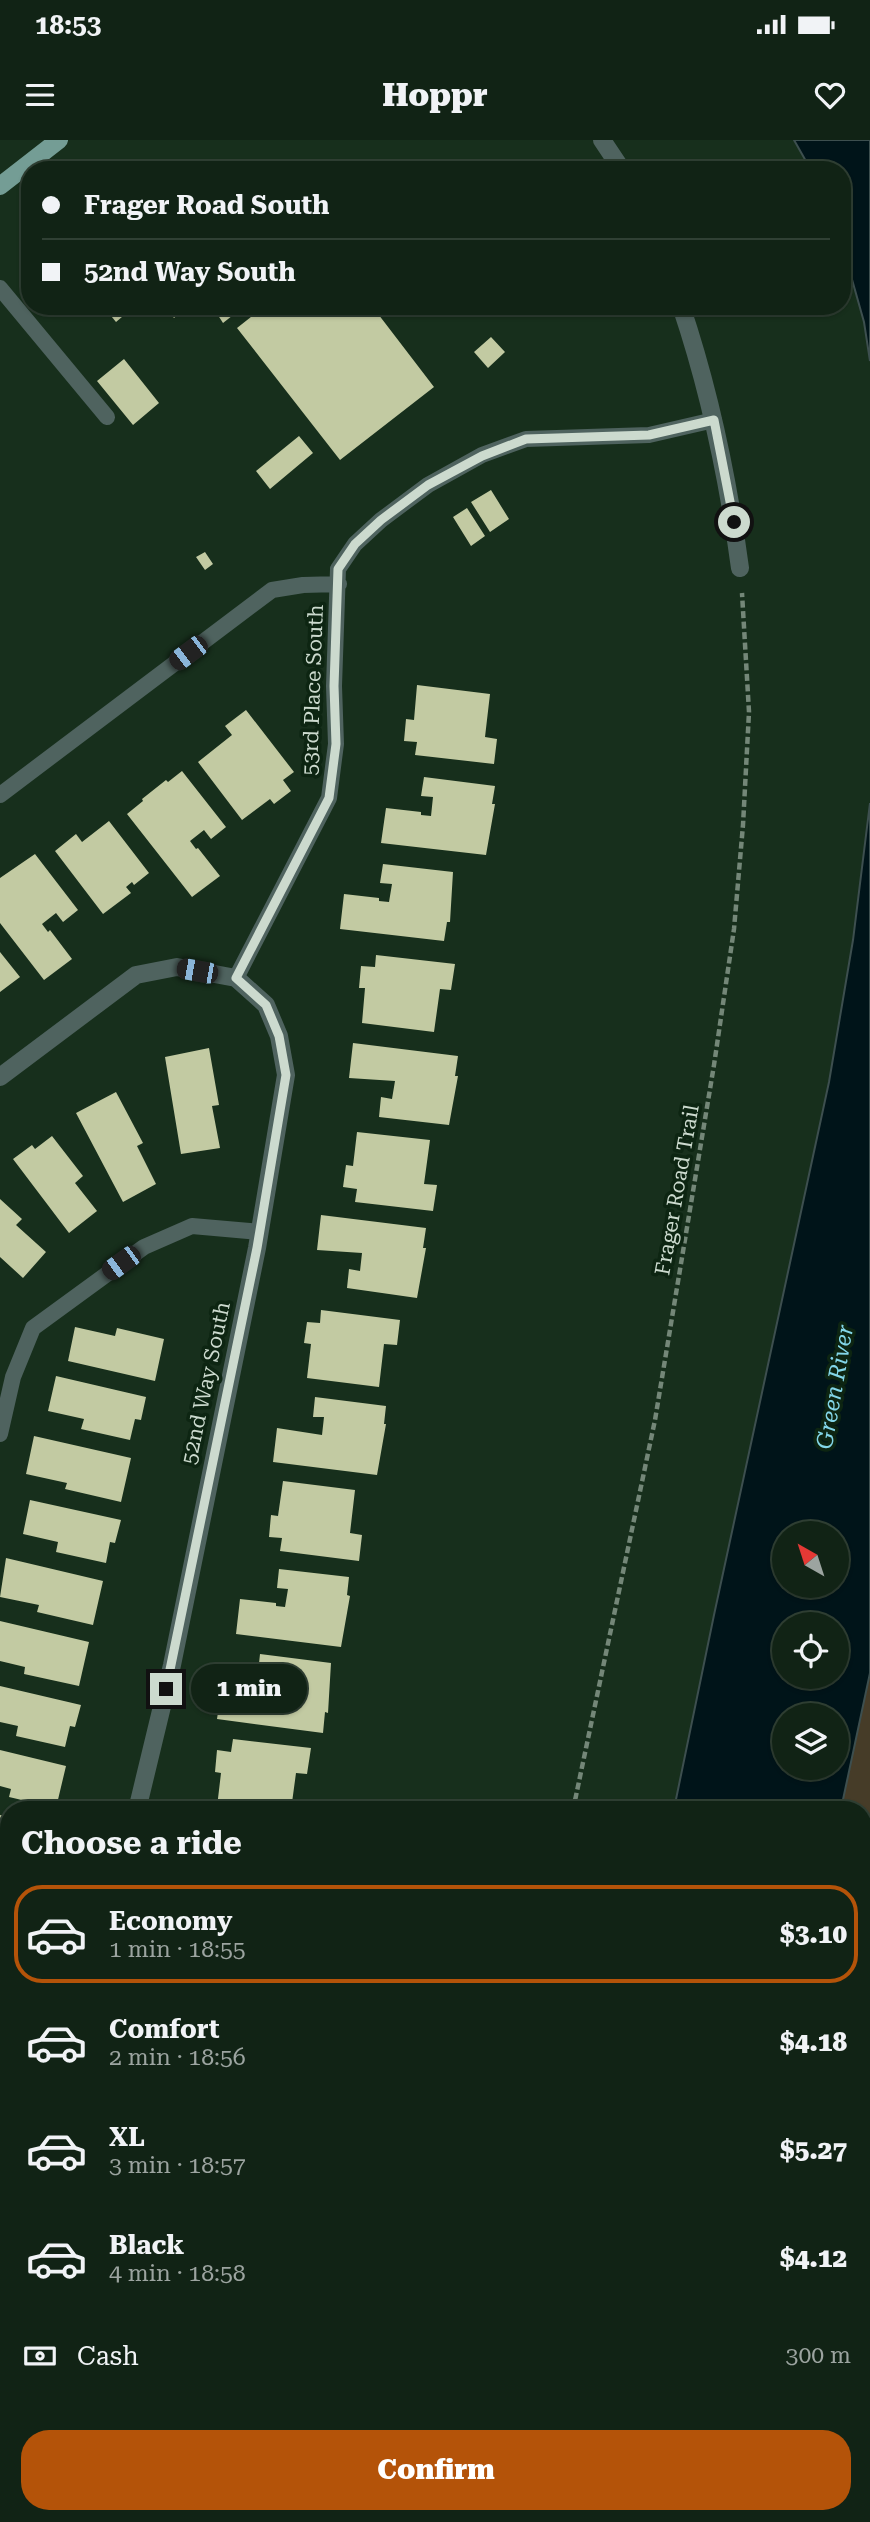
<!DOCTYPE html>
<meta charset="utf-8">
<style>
:root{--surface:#112315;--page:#1a2b1e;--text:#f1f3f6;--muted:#9ca4a0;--line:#304034;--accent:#b45309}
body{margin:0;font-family:"Roboto Serif",serif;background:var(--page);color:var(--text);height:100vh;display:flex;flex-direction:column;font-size:26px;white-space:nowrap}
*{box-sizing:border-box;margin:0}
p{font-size:23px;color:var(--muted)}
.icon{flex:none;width:38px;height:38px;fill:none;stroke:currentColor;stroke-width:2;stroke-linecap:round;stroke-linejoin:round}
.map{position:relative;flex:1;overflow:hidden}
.sheet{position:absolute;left:0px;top:1661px;width:872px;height:723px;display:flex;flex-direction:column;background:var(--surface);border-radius:28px 28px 0 0;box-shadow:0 2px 5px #0004,0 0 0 2px var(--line)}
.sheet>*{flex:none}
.banner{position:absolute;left:21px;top:21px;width:830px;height:154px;border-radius:28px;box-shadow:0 2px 5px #0004,0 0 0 2px var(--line);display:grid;align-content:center;height:154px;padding:0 21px;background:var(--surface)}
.needle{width:46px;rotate:321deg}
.fabs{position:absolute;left:772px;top:1381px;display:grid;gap:14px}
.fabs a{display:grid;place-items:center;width:77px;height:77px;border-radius:50%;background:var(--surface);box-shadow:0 2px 5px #0004,0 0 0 2px var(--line);font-size:35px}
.end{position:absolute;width:32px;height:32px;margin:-16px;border:9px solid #ccdace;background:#111;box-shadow:0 0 0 4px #111}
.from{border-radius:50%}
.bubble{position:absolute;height:49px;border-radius:24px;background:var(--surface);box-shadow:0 2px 5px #0004,0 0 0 2px var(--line);font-size:23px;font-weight:800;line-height:49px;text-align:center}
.car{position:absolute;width:21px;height:42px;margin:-21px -10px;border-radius:9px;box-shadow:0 0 5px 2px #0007;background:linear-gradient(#222 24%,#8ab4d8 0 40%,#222 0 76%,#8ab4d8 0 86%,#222 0)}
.banner b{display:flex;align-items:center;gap:24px;height:66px;font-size:26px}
.banner b+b{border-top:2px solid var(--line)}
.banner i{width:18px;height:18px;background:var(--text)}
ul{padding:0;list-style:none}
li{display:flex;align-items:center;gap:21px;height:98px;margin:0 14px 10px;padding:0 7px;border:4px solid transparent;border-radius:28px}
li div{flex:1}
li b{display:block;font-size:26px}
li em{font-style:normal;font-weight:800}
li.current{border-color:var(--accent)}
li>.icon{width:63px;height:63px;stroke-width:1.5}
h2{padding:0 21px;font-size:32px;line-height:84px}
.pay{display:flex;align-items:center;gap:18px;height:77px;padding:0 21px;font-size:26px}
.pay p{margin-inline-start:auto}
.primary-button{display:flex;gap:14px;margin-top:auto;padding:14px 21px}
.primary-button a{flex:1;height:80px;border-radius:28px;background:var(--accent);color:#fff;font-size:28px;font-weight:800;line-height:80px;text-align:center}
.status{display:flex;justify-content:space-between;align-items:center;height:49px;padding:0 35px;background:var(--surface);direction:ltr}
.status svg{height:19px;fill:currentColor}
header{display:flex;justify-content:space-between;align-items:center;height:91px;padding:0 21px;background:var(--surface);font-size:32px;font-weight:800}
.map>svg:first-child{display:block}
</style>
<div class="status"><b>18:53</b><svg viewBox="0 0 49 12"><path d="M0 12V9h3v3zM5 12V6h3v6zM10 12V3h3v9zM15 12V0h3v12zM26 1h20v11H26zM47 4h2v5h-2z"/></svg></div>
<header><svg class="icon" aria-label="menu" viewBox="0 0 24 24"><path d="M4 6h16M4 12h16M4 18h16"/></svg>Hoppr<svg class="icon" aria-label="heart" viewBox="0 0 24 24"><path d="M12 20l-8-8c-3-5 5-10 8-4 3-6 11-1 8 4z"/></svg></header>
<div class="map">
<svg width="870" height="2382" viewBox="0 0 870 2382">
<rect width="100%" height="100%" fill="#172f1c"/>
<path fill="#463c28" d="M870 1533V2382H719V2375H863V1670L841 1669Z"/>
<path fill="#001419" stroke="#3d4f4f" stroke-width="2" fill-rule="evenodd" d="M794 0H870V221L864 182 842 104V30H811Z
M870 663V1533L841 1669H674L714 1475 829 942 853 800ZM784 1393H836V1446H784ZM836 1484V1536H784V1484ZM784 1575H836V1628H784Z
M567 2375H719V2382H568Z"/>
<path fill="#c2caa2" d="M103 166H135L116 182Z
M164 166H188L174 178Z
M212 166H233L237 172 223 183Z
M265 166H372L434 247 340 320 237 188Z
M491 197 505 212 488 228 474 212Z
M124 219 159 263 133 285 97 241Z
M299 296 313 313 270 349 256 331Z
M491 350 509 379 490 392 471 362Z
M467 368 485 396 471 406 453 377Z
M205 412 213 424 205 430 196 417Z
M417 545 490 554 485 597 497 599 494 624 415 615 417 602 404 601 406 579 414 580Z
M246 570 294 632 283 640 291 651 274 664 270 659 242 680 198 622 232 595 225 586Z
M182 631 226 687 211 699 204 690 190 701 196 709 198 708 220 736 192 757 127 674 143 661 142 659 166 640 168 642Z
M424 637 495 646 492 664H495L486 715 381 703 386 668 421 672V675L431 676 433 657 421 656Z
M109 681 149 733 134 745 132 742 126 747 131 753 103 774 55 711 76 694 82 702Z
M35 714 78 770 63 782 56 773 42 784 48 792 50 790 72 819 44 840 0 783V738Z
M383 724 453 732 450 782H447L444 801 340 789 344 754 379 758V761L389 762 392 744 380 743Z
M0 812 20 837 0 852Z
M376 815 455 824 451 850 440 849 434 892 362 883 365 848H359L361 826 375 827Z
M353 903 458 916 455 936H458L449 985 379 977 381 957 392 959 395 941 349 938Z
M209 908 219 965 212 966 220 1008 181 1014 165 917Z
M116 952 143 1003 137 1006 156 1044 123 1062 76 973Z
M357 992 430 1000 424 1044 437 1045 433 1071 355 1062 357 1049 343 1047 346 1025 353 1026Z
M52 996 83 1036 75 1043 97 1071 69 1093 13 1019 32 1005 35 1009Z
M0 1059 22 1079 16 1085 46 1112 23 1138 0 1117Z
M321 1075 426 1088 423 1108H426L417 1158 347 1148 349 1129 360 1131 362 1113 317 1110Z
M321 1170 400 1180 397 1205 384 1204 379 1247 307 1238 311 1204 304 1203 307 1182 320 1183Z
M75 1187 115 1196 117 1188 164 1199 155 1241 68 1221Z
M56 1236 146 1257 141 1280 135 1279 130 1300 81 1289 84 1279 48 1271Z
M315 1257 386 1266 384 1284H386L377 1335 273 1322 277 1288 322 1295 324 1277H313Z
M34 1296 131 1318 121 1362 65 1349 67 1343 26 1334Z
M283 1341 355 1350 350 1393 362 1395 359 1421 280 1411 282 1398 269 1397 271 1375 278 1376Z
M30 1360 121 1380 115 1403 110 1402 106 1423 56 1412 58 1402 23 1394Z
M6 1418 103 1441 93 1485 37 1472 39 1465 0 1457Z
M279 1429 349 1437 347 1455 350 1456 341 1507 236 1494 240 1459 276 1463V1466L285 1467 288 1449 277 1448Z
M0 1481 89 1502 79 1546 24 1534 25 1527 0 1521Z
M260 1514 331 1523 328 1573 325 1572 323 1593 217 1579 222 1545 257 1549V1551L267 1553 270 1535 258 1533Z
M0 1546 81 1565 75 1587 70 1586 65 1607 16 1596 18 1586 0 1582Z
M233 1599 311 1608 307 1634 296 1633 291 1670 217 1667 221 1633 215 1632 217 1610 231 1612Z
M0 1610 66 1626 56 1668 9 1657 11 1649 0 1646Z
M0 1675 9 1677V1723L0 1722Z
M0 1739 9 1741V1788L0 1786Z
M0 1804 9 1806V1852L0 1850Z
M0 1879 9 1882V1905L0 1929Z
M67 2375H173V2382H67Z"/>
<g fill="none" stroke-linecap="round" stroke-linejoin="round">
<path stroke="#748778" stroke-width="4.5" stroke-dasharray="7 3.5" stroke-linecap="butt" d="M573 1670 655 1280 714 925 734 789 743 685 749 572 742 453
M456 2375V2382"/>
<path stroke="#4f635f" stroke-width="16" d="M0 148 107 277
M0 655 272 450 303 445 339 444
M236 838 329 658 336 604 334 546 338 429 355 404 381 380 428 345 482 315 526 299 649 295 714 280
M0 1294 13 1237 33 1188 144 1107 192 1086 260 1092"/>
<path stroke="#4f635f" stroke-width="18" d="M602 0 622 30
M681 166C710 252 728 339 740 428
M0 937 136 835 177 827 236 838 266 865 279 896 286 935 257 1108 172 1525 137 1670
M0 2116 9 2090"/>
<path stroke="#749d95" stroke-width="18" d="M0 46 59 0"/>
</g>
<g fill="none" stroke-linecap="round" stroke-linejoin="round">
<path stroke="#ccdace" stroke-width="9" d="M166 1549 257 1108 286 935 279 896 266 865 236 838 329 658 336 604 334 546 338 429 355 404 381 380 428 345 482 316 526 299 649 295 714 280 734 382"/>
</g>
<g text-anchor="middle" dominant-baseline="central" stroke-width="7" stroke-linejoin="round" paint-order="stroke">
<g font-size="21" fill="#ccdace" stroke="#0d2512">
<text transform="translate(313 550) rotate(-88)">53rd Place South</text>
<text transform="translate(677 1050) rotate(-80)">Frager Road Trail</text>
<text transform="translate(206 1243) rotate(-78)">52nd Way South</text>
</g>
<g font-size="23" font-style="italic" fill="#83d6e8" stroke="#0d2512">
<text transform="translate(835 1247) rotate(-80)">Green River</text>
</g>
</g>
</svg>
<div class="fabs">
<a><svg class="needle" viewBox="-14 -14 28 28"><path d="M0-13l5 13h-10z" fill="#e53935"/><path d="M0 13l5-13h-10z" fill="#9ca4a0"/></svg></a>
<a><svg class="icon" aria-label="locate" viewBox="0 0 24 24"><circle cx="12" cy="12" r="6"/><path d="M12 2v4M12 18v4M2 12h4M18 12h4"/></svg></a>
<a><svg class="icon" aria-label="layers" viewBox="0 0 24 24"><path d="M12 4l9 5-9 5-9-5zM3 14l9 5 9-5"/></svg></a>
</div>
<i class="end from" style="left:734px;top:382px"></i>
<i class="end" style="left:166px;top:1549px"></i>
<div class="bubble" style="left:191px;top:1524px;width:116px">1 min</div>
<i class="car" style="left:188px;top:513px;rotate:233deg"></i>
<i class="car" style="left:197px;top:831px;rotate:280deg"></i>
<i class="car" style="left:121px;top:1123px;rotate:234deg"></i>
<div class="banner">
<b><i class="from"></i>Frager Road South</b>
<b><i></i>52nd Way South</b>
</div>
<section class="sheet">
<h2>Choose a ride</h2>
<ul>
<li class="current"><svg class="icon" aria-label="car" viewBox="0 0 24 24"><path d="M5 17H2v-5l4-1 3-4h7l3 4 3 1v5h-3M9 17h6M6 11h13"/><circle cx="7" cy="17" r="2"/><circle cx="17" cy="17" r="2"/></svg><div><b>Economy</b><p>1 min · 18:55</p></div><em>$3.10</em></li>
<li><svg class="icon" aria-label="car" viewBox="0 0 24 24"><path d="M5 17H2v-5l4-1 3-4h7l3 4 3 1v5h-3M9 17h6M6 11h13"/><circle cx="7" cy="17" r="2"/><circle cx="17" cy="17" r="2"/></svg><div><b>Comfort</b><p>2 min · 18:56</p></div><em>$4.18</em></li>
<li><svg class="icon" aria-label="car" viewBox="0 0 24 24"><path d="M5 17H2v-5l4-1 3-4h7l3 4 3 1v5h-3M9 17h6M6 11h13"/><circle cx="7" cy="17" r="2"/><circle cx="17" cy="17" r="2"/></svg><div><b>XL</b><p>3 min · 18:57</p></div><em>$5.27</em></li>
<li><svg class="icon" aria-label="car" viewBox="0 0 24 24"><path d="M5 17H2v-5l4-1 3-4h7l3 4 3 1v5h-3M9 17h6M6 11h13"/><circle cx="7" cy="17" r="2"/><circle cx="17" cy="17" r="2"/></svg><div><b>Black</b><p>4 min · 18:58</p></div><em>$4.12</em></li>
</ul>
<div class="pay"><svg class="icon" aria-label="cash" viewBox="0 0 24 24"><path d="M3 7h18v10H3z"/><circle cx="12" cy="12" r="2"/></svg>Cash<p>300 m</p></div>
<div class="primary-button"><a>Confirm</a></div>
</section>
</div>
